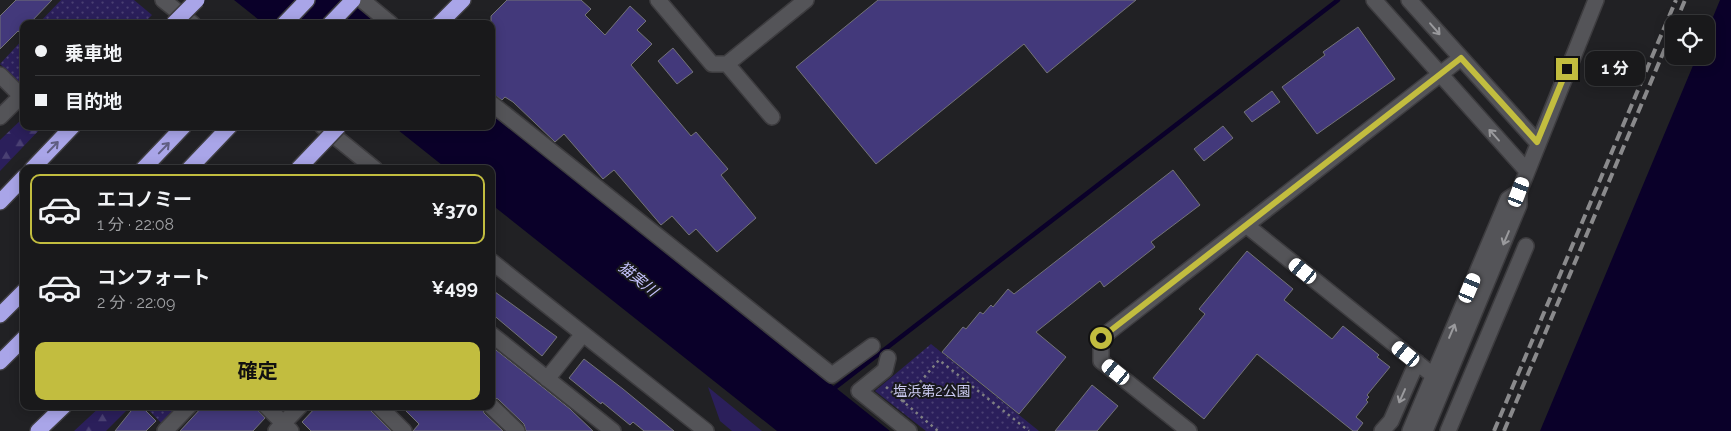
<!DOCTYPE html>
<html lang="ja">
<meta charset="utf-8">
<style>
:root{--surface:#19191b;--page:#262628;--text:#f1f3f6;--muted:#9fa0a3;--line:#37383a;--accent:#c2bd3f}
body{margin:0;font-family:Raleway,"Noto Sans JP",sans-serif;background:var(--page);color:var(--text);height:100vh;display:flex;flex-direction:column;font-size:19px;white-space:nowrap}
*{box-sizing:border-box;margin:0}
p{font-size:16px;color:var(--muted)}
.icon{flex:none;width:28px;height:28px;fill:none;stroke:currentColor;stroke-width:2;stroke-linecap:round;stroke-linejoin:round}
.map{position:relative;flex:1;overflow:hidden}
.side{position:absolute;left:20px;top:165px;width:475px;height:245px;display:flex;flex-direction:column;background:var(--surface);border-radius:10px;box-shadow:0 2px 12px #0003,0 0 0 1px var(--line)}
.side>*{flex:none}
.guide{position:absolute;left:20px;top:20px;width:475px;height:110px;border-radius:10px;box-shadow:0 2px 12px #0003,0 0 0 1px var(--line);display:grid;align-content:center;height:110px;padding:0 15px;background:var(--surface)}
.buttons{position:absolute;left:1665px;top:15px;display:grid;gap:10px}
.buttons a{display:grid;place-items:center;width:50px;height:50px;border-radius:10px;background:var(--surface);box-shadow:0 2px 12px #0003,0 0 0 1px var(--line);font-size:25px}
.end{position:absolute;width:22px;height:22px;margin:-11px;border:6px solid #c2bd3f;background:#111;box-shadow:0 0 0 2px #111}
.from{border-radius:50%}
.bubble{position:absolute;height:35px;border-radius:10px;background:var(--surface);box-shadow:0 2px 12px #0003,0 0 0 1px var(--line);font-size:16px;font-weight:700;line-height:35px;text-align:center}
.car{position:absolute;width:15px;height:30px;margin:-15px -8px;border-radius:6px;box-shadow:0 0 4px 1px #0007;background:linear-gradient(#fff 24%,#345 0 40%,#fff 0 76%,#345 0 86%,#fff 0)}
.guide b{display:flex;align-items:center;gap:18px;height:48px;font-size:19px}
.guide b+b{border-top:1px solid var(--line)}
.guide i{width:12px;height:12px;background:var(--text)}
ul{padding:9px 0 0;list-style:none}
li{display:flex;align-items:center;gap:15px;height:70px;margin:0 10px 8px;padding:0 5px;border:2px solid transparent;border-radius:10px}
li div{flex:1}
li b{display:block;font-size:19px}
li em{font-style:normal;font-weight:700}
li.active{border-color:var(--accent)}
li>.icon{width:45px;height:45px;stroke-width:1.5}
.action{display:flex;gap:10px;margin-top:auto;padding:10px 15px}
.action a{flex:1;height:58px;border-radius:10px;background:var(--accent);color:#111;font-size:20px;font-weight:700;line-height:58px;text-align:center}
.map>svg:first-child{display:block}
</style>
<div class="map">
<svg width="1731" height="431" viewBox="0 0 1731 431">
<defs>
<pattern id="forest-firs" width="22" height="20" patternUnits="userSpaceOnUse" patternTransform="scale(1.25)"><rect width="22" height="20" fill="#2b1f5b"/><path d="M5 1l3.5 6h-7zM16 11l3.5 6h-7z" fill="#4a4073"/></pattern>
<pattern id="park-dots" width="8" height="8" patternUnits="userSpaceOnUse" patternTransform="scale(1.25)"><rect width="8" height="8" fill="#2b1f5b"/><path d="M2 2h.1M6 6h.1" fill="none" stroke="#4a4073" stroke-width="1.8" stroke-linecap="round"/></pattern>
</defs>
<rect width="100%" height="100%" fill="#212124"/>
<path fill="#2b1f5b" d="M708 387 762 431H732L720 421Z"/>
<path fill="url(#forest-firs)" d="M24 117V126H43L0 171V140Z
M101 406H131L106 431H74Z"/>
<path fill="url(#park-dots)" d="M61 0H134L152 15 143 24H38Z
M24 38V87L0 64Z
M931 344 1039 431H926L875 391Z
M145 406H181L163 425Z"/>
<path fill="#0a0029" d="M234 0H349L378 24H264Z
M1720 0H1731V431H1540L1697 56H1706V34Z
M491 113 890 431H777L491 204V169H447L393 126H491Z"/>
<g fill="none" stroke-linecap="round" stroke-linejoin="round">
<path stroke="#0a0029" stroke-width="4.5" d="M832 390 1338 0"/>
</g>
<path fill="#43397b" stroke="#737377" d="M16 0H52L29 24H24V30L21 33 18 31 0 49V16Z
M507 0H581L591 9 585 15 605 35 630 6 646 21 637 30 652 44 631 65 691 136 696 132 728 169 721 175 756 218 717 252 696 229 689 235 672 216 661 225 614 170 603 179 564 134 555 142 513 102 505 97 502 100 494 95 491 91V16Z
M878 0H1136L1047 73 1024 44 876 164 796 67Z
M1358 27 1395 79 1317 134 1282 87 1325 55 1323 52Z
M673 48 693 72 677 84 658 61Z
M1272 91 1280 102 1252 122 1244 112Z
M1223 126 1233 138 1204 161 1194 149Z
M1173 170 1200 205 1151 242 1155 247 1104 287 1100 281 1036 332 1066 357 1019 414 942 352 963 327 966 329 980 312 983 314 991 305 993 307 1008 289 1014 294Z
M1247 251 1293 289 1284 300 1332 339 1343 326 1379 355 1377 357 1390 367 1367 395 1369 397 1366 400 1368 402 1356 417 1363 423 1357 431H1353L1257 354 1204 419 1153 378 1205 314 1199 309Z
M491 289 557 337 542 356 491 313Z
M491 346 570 409 593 431H526L524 424 498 399 491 397Z
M584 359 623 389 674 431H644L633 422 630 425 602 402 601 404 569 378Z
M1092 385 1118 406 1097 431H1055Z
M135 406H141L156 421 146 431H115Z
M203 406H254L265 418 253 431H180Z
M317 406H366L391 431H311L302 422Z
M401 406H482L484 413 503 431H413L419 424Z"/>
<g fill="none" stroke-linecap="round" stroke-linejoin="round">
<defs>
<path id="minor" d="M163 0 193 24
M362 0 391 24
M658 0 712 64H727L772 117
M1374 0 1527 171
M1409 0 1537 142
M727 64 806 0
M0 75 21 96 0 117
M491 103 832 375 872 346
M322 126 375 169
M1246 225 1440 381
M491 261 706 431
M491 334 613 431
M888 358 885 370 859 391 909 431
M547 379 583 334
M266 406 291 431
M379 406 404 431
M491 406 517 431
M165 431 189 406
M276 431 300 406
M1189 431 1101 361V338L1461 58
M1382 431 1391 421 1417 362
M1410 431 1508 199 1519 192
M1425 431 1519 205V192L1596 0
M1448 431 1526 246"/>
<path id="highway" d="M284 24 307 0
M330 24 353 0
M439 24 463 0
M32 169 73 126
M143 169 184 126
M189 169 230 126
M0 202 24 177
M0 315 24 291
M0 362 24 338
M38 431 64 406"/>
</defs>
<use href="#minor" stroke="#3d3c3f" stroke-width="18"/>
<use href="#highway" stroke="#3d3c3f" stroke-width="18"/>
<path stroke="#808083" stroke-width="2.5" stroke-dasharray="2.5 4" stroke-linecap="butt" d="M886 387 938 431
M903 402 939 360 1029 431"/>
<use href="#minor" stroke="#545458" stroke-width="15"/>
<use href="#highway" stroke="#a9a5e8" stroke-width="15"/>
<path stroke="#8a8a8c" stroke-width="4" stroke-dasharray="10 5" stroke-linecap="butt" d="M1675 24 1685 0
M1494 431 1676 0
M1504 431 1674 27"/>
<defs>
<path id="highway-bridge" d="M173 24 197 0
M298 169 339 126"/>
</defs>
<use href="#highway-bridge" stroke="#3d3c3f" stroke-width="18" stroke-linecap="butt"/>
<use href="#highway-bridge" stroke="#a9a5e8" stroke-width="15"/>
</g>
<defs><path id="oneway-shaft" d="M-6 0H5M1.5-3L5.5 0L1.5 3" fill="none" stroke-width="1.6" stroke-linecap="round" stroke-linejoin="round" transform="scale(1.25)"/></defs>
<g stroke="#9a9a9d">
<use href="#oneway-shaft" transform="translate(1435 29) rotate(49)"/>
<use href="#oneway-shaft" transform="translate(1494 135) rotate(-132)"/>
<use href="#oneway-shaft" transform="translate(1506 238) rotate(113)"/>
<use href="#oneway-shaft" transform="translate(1452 331) rotate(-67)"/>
<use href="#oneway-shaft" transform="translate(1402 396) rotate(114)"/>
</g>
<g stroke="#605e82">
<use href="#oneway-shaft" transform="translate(53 147) rotate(-46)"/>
<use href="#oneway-shaft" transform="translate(164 148) rotate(-46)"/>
</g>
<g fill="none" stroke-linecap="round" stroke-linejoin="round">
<path stroke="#c2bd3f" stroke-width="6" d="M1101 338 1461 58 1537 142 1567 69"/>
</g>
<g text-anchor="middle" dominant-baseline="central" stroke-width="4" stroke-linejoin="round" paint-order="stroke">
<g font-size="14" fill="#cbcaf1" stroke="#18181b">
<text x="932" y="391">塩浜第2公園</text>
</g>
<g font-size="15" font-style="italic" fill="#c5c2fd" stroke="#18181b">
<text transform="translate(638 279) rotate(39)">猫実川</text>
</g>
</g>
</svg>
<div class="buttons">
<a><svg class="icon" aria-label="locate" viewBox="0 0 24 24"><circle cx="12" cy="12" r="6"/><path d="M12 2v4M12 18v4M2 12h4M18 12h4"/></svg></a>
</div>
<i class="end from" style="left:1101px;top:338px"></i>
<i class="end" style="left:1567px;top:69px"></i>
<div class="bubble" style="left:1585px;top:51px;width:60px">1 分</div>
<i class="car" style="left:1519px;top:192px;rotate:21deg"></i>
<i class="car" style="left:1303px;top:271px;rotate:309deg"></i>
<i class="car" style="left:1470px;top:288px;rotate:23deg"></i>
<i class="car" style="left:1406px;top:354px;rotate:309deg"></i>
<i class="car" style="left:1116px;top:372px;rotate:309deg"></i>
<div class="guide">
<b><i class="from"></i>乗車地</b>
<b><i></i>目的地</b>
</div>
<section class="side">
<ul>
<li class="active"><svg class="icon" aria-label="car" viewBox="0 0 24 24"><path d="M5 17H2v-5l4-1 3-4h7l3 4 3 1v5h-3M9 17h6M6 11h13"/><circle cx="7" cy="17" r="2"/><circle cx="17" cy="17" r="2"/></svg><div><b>エコノミー</b><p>1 分 · 22:08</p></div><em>¥370</em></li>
<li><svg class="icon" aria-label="car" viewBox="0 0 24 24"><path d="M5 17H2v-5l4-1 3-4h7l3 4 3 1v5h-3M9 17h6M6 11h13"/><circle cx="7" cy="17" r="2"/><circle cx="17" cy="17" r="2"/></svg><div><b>コンフォート</b><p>2 分 · 22:09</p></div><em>¥499</em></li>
</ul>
<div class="action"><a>確定</a></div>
</section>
</div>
